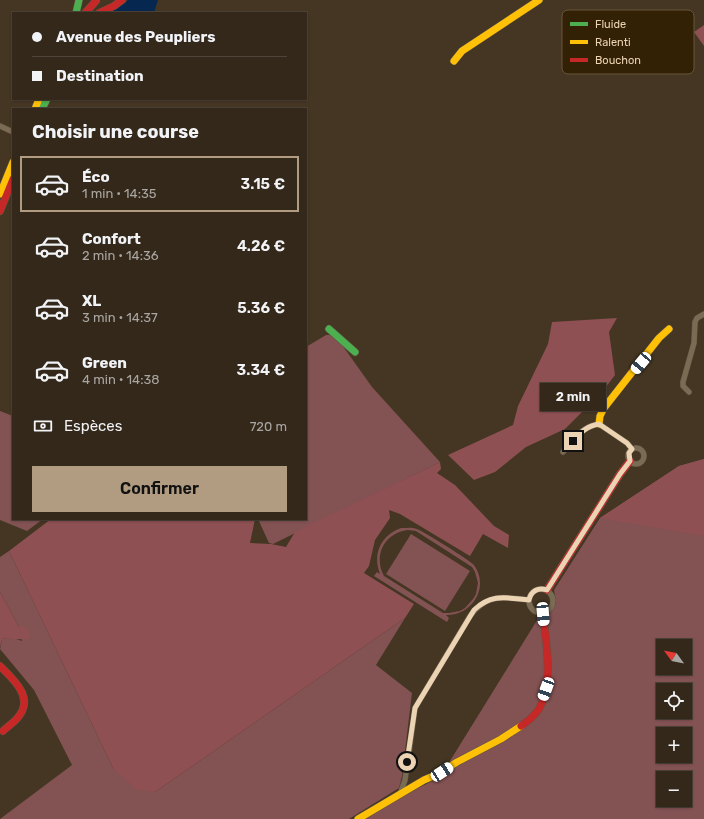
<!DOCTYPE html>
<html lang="fr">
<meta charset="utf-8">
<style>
:root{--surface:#33281a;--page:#3e3427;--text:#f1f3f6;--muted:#a9a6a2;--line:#4e4439;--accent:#b19c81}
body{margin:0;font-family:Rubik,sans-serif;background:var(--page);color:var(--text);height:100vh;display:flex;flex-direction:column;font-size:15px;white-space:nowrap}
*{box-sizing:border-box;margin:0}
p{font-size:13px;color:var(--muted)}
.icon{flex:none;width:22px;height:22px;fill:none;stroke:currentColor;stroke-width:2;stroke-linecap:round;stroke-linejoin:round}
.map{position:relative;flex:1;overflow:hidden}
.sheet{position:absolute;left:12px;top:108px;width:295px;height:412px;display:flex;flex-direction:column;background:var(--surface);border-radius:0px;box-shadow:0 1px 3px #0004,0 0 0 1px var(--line)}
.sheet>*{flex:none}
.hud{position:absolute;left:12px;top:12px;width:295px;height:88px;border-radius:0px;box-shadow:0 1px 3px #0004,0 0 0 1px var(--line);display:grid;align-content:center;height:88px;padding:0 20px;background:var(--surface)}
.needle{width:26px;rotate:303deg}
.tools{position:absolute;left:656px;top:639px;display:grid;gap:8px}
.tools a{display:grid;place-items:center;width:36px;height:36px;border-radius:0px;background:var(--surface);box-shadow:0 1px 3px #0004,0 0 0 1px var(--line);font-size:20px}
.end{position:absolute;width:18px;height:18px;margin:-9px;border:5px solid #ebd3b4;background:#111;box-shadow:0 0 0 2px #111}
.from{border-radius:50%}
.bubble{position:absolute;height:28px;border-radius:0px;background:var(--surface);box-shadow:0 1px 3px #0004,0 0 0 1px var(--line);font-size:13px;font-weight:600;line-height:28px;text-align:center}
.car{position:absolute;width:12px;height:24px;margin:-12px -6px;border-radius:5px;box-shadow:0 0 3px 1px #0007;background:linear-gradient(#fff 24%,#345 0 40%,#fff 0 76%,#345 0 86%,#fff 0)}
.hud b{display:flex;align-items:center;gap:14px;height:38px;font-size:15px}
.hud b+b{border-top:1px solid var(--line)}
.hud i{width:10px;height:10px;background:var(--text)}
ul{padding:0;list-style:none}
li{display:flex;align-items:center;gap:12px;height:56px;margin:0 8px 6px;padding:0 12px;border:2px solid transparent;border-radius:0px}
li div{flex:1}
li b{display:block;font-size:15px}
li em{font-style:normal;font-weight:600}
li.active{border-color:var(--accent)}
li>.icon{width:36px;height:36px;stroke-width:1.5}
h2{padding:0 20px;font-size:18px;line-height:48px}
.pay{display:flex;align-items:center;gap:10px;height:44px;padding:0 20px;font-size:15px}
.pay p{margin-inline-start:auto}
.cta{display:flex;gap:8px;margin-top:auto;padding:8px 20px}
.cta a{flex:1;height:46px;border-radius:0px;background:var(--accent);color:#111;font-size:16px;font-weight:600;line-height:46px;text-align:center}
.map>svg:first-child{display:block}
</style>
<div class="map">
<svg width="704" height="819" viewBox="0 0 704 819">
<rect width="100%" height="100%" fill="#443623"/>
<path fill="#835253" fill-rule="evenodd" d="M326 335H335L372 387 440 462 273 544 269 543 258 519H306V347Z
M0 411 13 416V519H43L27 531 0 520Z
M704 459V819H362L418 788 443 776 445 769 539 617 550 613 556 603 554 590 600 518 679 466ZM663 646H685V668H663ZM663 690H685V712H663ZM663 734H685V756H663ZM663 778H685V800H663Z
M401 528C407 528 412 527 417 529 423 531 471 561 474 565 490 587 472 616 446 615L449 618 447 622 374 576 377 572 380 574C372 554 381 535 401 528ZM408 530 416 531 472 567 475 572 478 583 476 594 473 599 465 608 460 611 449 613H443L384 576C373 556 384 533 408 530Z
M411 534 470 571 445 611 386 574Z
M9 551 113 768 155 792 405 618 376 665 412 693 402 776 399 788 349 819H0L72 765 34 690 0 649 2 639 13 638 22 641 19 627 0 592V557Z"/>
<path fill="#8e5053" d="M704 25V46L694 32Z
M617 318 609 332 615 375 602 392 565 429 526 447 495 472 474 480 448 455 513 425 518 406 548 344 552 322Z
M704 459V536L600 518 679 466Z
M440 462 441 469 437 473 455 485 494 526 509 535 508 548 483 534 470 556 400 514 389 510 390 518 375 540 369 566 364 573 414 604 405 618 155 792 137 790 113 768 9 551 51 519H255L250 543 271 544 286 547 295 532Z
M0 592 19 627 24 626 29 631 30 638C20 641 12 638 2 639L0 647Z"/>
<path fill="#062850" d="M128 0H158L154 13H104L125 3Z"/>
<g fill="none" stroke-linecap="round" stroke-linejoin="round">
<defs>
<path id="street" d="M0 126 13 132
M689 392 683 386V382L694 343 695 322 697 318 704 314
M628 456a8 8 0 1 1 16 0a8 8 0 1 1-16 0Z
M563 452C574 439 581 427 599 424L627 443 632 449
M529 601a12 12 0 1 1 24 0a12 12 0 1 1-24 0Z
M400 794 405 780 415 708 470 616C487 593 504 597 529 600"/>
<path id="fast" d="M76 13 79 0
M42 109 47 99
M329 329 355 352"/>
<path id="slow" d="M454 61 462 51 539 0
M35 109 39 99
M0 194 13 162
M599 424 600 416 604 408 659 338 669 329
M358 819 424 780 438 774 457 762 501 739 521 726"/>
<path id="jam" d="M85 13 96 1
M99 13 114 6 122 0
M0 211 13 179
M547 590 620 474 630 461
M0 666C13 679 34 697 19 716 15 722 8 726 3 731
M521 726C527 722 534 716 539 709 554 684 546 642 543 614"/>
</defs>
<use href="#street" stroke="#625442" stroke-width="6"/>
<use href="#fast" stroke="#625442" stroke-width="8"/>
<use href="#slow" stroke="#625442" stroke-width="8"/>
<use href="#jam" stroke="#625442" stroke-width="8"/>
<use href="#street" stroke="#7a6b54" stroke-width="5"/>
<use href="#fast" stroke="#4caf50" stroke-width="7"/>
<use href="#slow" stroke="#ffc107" stroke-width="7"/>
<use href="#jam" stroke="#c62828" stroke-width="7"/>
</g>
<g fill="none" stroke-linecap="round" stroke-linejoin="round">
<path stroke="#ebd3b4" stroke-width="5" d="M407 762 415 708 474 610C492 593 507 598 529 600 531 591 538 587 547 590L620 474 630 461 629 453 632 449 627 443 599 424C587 426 581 432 573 441"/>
</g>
<rect x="562" y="10" width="132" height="64" rx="6" fill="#332105" stroke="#6a563a" stroke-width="1"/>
<rect x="570" y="22" width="18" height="4" fill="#4caf50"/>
<rect x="570" y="40" width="18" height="4" fill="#ffc107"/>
<rect x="570" y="58" width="18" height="4" fill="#c62828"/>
<g font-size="11" fill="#ebd3b4">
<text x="595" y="28">Fluide</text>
<text x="595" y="46">Ralenti</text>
<text x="595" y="64">Bouchon</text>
</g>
</svg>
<div class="tools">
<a><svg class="needle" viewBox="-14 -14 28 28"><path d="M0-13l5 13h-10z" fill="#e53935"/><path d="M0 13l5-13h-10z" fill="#a9a6a2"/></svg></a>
<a><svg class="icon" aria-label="locate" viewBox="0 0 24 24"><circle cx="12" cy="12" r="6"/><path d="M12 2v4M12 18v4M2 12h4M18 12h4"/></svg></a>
<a>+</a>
<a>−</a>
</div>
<i class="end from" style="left:407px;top:762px"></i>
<i class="end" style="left:573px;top:441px"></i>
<div class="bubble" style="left:540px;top:383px;width:66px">2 min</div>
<i class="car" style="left:641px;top:363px;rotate:220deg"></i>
<i class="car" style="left:543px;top:614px;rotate:175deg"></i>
<i class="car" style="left:546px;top:689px;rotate:200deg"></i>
<i class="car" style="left:442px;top:772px;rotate:57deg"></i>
<div class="hud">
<b><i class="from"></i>Avenue des Peupliers</b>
<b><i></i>Destination</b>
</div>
<section class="sheet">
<h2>Choisir une course</h2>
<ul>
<li class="active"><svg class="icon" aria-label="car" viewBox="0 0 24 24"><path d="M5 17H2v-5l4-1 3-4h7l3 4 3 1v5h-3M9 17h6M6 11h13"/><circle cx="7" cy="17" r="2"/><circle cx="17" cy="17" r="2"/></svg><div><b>Éco</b><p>1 min · 14:35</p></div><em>3.15 €</em></li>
<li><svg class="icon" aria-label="car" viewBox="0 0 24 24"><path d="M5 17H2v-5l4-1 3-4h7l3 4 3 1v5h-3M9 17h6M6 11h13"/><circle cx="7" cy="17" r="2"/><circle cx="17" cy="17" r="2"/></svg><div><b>Confort</b><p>2 min · 14:36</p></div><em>4.26 €</em></li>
<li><svg class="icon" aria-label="car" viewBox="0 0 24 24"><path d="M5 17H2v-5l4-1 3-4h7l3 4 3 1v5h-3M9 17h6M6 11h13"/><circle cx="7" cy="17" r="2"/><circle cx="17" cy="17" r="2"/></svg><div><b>XL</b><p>3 min · 14:37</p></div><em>5.36 €</em></li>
<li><svg class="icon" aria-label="car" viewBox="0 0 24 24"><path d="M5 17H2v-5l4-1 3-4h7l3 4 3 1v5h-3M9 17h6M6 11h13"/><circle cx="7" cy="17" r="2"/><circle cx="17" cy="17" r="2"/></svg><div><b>Green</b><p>4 min · 14:38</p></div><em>3.34 €</em></li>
</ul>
<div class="pay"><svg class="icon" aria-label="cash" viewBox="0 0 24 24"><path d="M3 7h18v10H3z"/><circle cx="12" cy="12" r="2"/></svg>Espèces<p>720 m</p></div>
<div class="cta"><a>Confirmer</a></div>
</section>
</div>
